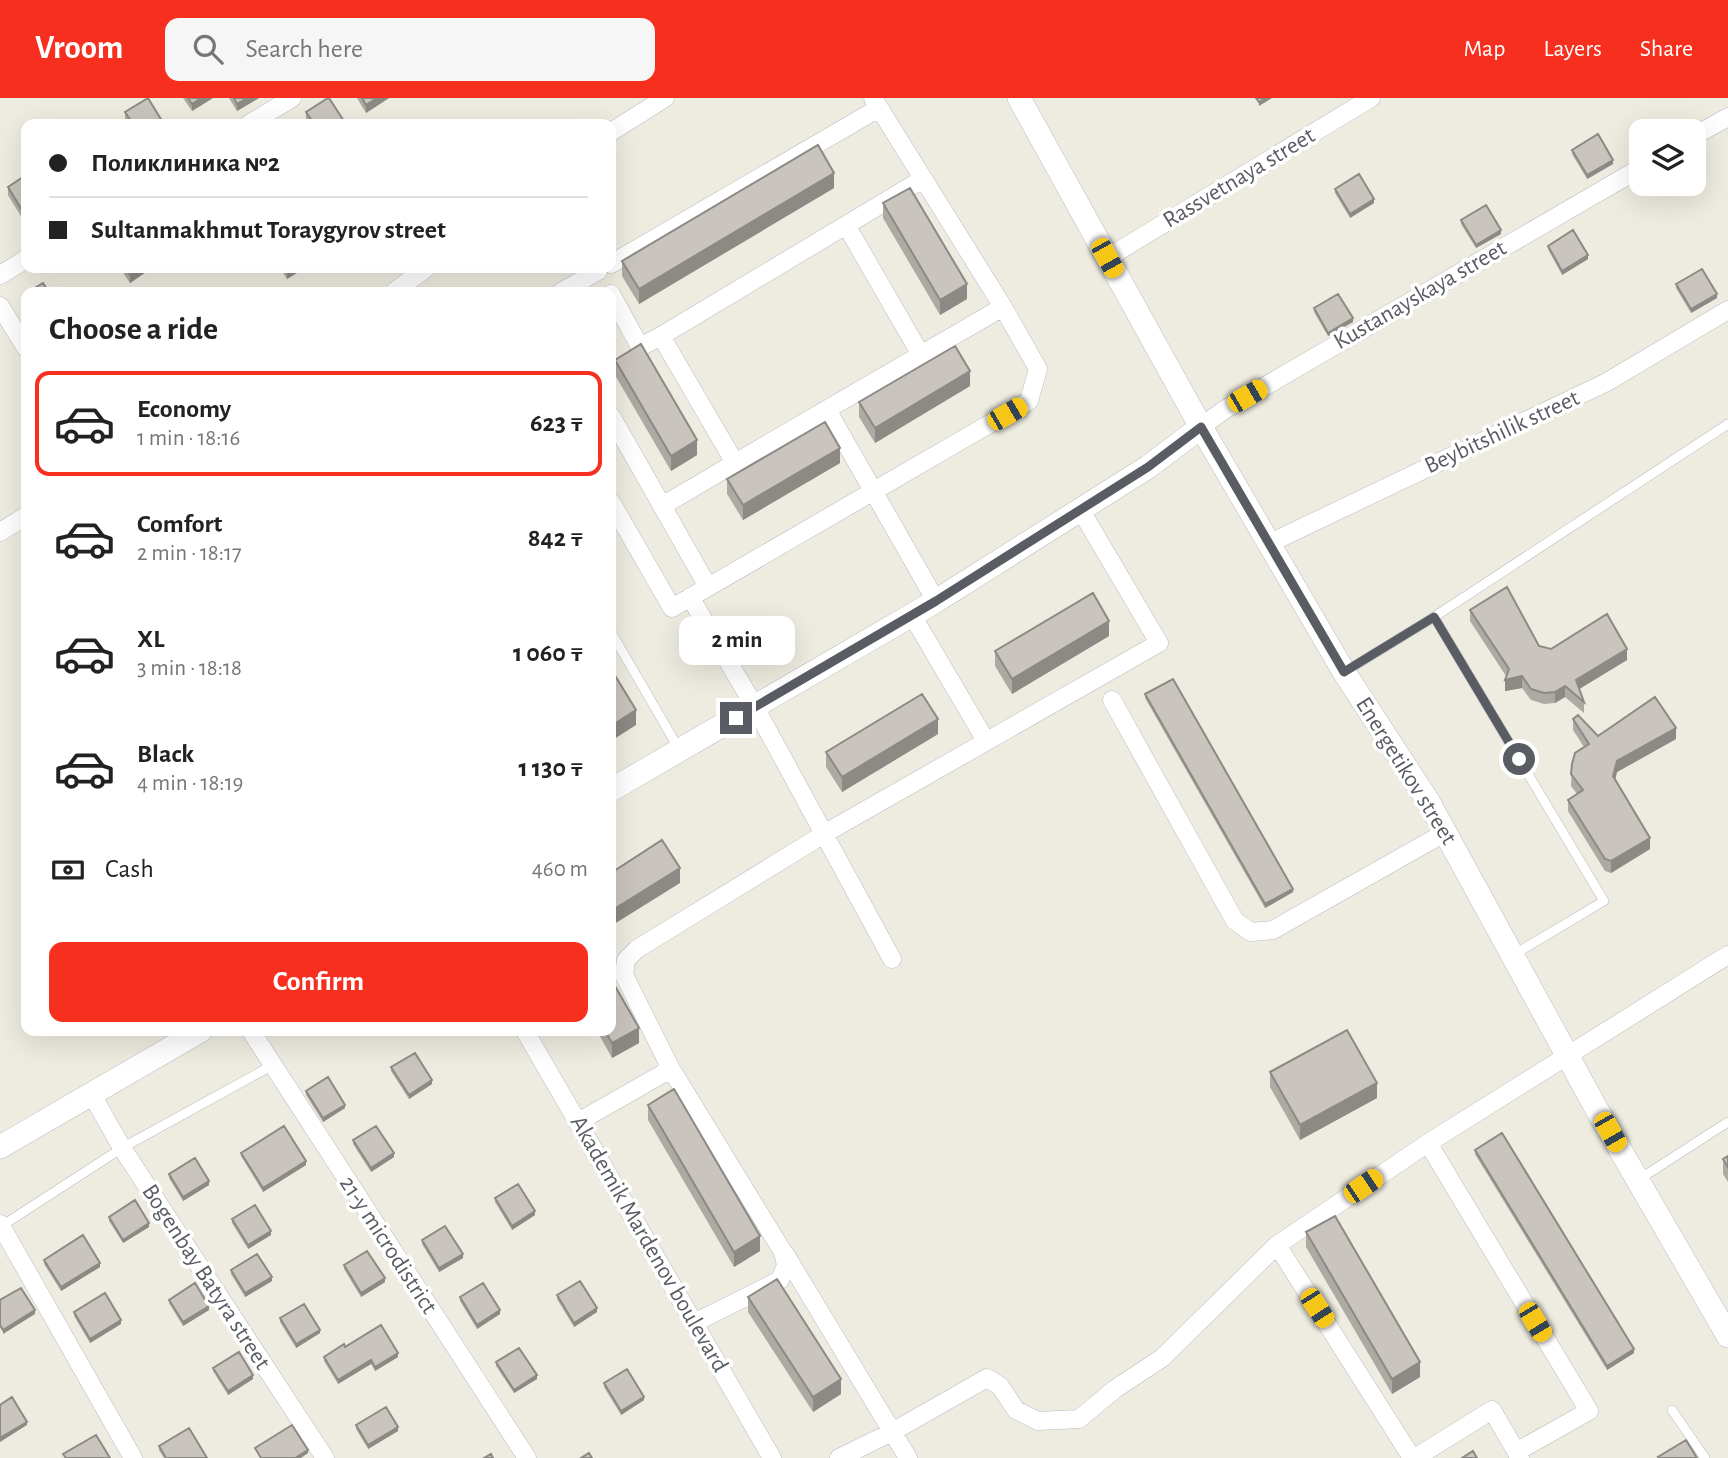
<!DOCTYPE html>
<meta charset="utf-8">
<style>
:root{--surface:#fff;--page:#f6f6f6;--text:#222;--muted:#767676;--line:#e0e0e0;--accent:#f62f1e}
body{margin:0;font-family:"Alegreya Sans",sans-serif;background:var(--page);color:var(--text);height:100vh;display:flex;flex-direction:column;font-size:26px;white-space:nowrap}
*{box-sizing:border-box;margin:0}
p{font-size:23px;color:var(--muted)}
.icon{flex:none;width:38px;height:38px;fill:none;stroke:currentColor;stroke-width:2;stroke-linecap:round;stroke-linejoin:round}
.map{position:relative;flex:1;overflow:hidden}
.side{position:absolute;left:21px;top:189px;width:595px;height:749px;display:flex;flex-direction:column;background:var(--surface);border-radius:14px;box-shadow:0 7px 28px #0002}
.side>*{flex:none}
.banner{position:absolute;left:21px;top:21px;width:595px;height:154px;border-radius:14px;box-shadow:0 7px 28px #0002;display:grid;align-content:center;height:154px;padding:0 28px;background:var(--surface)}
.tools{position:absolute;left:1629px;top:21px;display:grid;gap:14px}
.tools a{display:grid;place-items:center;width:77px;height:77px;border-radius:14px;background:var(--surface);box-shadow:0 7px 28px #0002;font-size:35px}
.end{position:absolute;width:32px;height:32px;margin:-16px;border:9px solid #595d63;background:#fff;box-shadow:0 0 0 4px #fff}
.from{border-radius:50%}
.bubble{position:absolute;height:49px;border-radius:14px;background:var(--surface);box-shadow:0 7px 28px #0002;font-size:23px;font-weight:600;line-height:49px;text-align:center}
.car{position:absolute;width:21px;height:42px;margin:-21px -10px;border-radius:9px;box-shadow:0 0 5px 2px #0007;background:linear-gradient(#f5c518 24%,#345 0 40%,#f5c518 0 76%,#345 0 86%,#f5c518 0)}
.banner b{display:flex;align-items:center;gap:24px;height:66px;font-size:26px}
.banner b+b{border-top:2px solid var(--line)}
.banner i{width:18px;height:18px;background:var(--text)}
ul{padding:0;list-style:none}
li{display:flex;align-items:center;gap:21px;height:105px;margin:0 14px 10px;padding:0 14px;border:4px solid transparent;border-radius:14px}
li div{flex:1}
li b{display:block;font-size:26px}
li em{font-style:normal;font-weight:600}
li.on{border-color:var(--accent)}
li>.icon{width:63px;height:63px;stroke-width:1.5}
h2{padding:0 28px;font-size:32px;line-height:84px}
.pay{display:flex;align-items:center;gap:18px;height:77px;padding:0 28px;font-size:26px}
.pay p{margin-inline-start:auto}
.primary-button{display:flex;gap:14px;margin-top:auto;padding:14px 28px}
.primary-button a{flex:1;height:80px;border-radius:14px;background:var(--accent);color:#fff;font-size:28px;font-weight:600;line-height:80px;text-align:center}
header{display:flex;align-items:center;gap:42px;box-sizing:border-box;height:98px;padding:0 35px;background:var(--accent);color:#fff}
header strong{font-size:33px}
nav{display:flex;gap:38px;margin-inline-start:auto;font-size:24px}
.search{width:490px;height:63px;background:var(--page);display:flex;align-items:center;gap:18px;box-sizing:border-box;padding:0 24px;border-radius:14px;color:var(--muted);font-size:26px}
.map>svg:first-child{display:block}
</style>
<header>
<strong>Vroom</strong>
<div class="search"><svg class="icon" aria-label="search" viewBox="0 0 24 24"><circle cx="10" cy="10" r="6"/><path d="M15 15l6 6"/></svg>Search here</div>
<nav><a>Map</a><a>Layers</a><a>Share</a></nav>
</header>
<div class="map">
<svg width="1728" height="1360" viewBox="0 0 1728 1360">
<rect width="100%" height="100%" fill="#eeebe0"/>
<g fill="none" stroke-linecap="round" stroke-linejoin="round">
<defs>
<path id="lane" d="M1434 519 1728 326
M611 534 679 651
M1346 573 1434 519 1604 803 1513 857
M1638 1082 1728 1024
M0 1129 122 1050 273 967
M1672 1312 1705 1360"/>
<path id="street" d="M249 26 292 0
M611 34 665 0
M1694 38 1728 19
M846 127 921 257
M1107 160 1371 0
M611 166 879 10
M0 177 26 161
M394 194 426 170
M561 194 598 173 596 170
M611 196 640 249 661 238
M0 208 26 250
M827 312 936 503
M611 318 707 487
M1201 329 1224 312 1642 69
M735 365 1003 209
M611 404 672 510 1029 303 1038 271 1003 209 873 0
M662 408 735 365 661 238 923 81
M0 434 26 418
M1270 445 1607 284 1728 212
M690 499 755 609 892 861
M912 517 986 643
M1112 602 1235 823 1251 834 1273 832 1446 734
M251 933 527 1360
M525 933 772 1360
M91 995 122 1050 325 1360
M578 1024 671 971
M0 1126 133 1360
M785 1156 908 1360
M694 1225 780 1182 786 1167 783 1154 671 971 624 877 626 862 637 851 829 733 1159 545 1080 411
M1516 1354 1589 1313 1428 1045 1728 857
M839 1360 892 1334 987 1280 1000 1288 1016 1312 1038 1323 1079 1321 1115 1291 1162 1260 1277 1147
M1412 1360 1277 1147 1428 1045
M1415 1360 1492 1312 1520 1360"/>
<path id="secondary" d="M1019 0 1201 329 1344 574 1428 703 1596 1010 1728 1238
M611 692 936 503 1148 369 1201 329
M0 1049 200 933"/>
</defs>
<use href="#lane" stroke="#b9bbc1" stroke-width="10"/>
<use href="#street" stroke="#b9bbc1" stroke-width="19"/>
<use href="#secondary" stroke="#b9bdc4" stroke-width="24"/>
<use href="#lane" stroke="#fff" stroke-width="9"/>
<use href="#street" stroke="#fff" stroke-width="18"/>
<use href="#secondary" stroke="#fff" stroke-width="23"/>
</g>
<path fill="#ada9a3" d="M183 0H213L192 13Z
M229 0H259L237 13Z
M357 0H389L366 15Z
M125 14 162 26H128L125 22Z
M306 14 344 26H309L306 21Z
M1572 52 1613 66 1587 81 1572 56Z
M26 77V117L22 120 8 97V89Z
M834 90 639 206 622 178V163Z
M1335 91 1374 105 1350 120 1335 95Z
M883 105 967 201 940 217 883 120Z
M1461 122 1501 136 1476 150 1461 126Z
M1548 148 1588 161 1562 177 1548 151Z
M120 170H152L130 185Z
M280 170H305L287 181Z
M1676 186 1717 200 1691 215 1676 190Z
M1314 210 1353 224 1328 238 1314 214Z
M615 262 697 357 671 373 615 277Z
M970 288 875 345 859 319V304Z
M840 365 743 422 727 396V381Z
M1470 512 1539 548 1551 551 1627 562 1579 591 1584 604V615L1565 599 1555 605 1544 606 1531 602 1522 590 1505 593 1506 578 1470 523Z
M1109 538 1012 596 995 568V553Z
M1145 596 1293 794 1265 810 1145 600Z
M1573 621 1598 638 1676 641 1617 674 1615 681 1650 751 1611 775 1605 773 1568 713V702L1577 696 1571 688 1572 666 1584 649 1573 632Z
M938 636 842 694 826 669V654Z
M597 933H611L639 945 612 960Z
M391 969 432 986 409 1001 391 973Z
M1270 974 1377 1000 1300 1042 1270 989Z
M306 993 345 1010 323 1024 306 997Z
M648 1007 760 1153 734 1169 648 1022Z
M353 1042 394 1059 371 1074 353 1046Z
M1475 1052 1634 1255 1607 1272 1475 1056Z
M241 1055 306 1067 263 1094 241 1058Z
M1728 1058V1084L1723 1076V1061Z
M169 1076 209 1087 183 1103 169 1080Z
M495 1100 535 1117 512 1132 495 1104Z
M109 1119 149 1129 123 1145 109 1123Z
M232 1121 271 1137 248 1151 232 1125Z
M1306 1134 1420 1279 1392 1296 1306 1149Z
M422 1142 463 1160 439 1174 422 1146Z
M44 1162 100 1169 61 1193 44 1166Z
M344 1167 385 1184 361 1199 344 1171Z
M231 1172 272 1183 245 1199 231 1176Z
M557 1197 597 1214 574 1229 557 1201Z
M460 1199 500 1216 477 1231 460 1203Z
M748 1199 841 1296 813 1314 748 1214Z
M169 1202 209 1212 183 1228 169 1205Z
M74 1214 121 1226 90 1245 74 1218Z
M280 1220 320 1235 296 1250 280 1224Z
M324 1259H398L375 1273 371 1266 338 1286 324 1263Z
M496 1264 537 1281 514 1295 496 1268Z
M213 1270 253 1281 228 1297 213 1273Z
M604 1285 644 1302 621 1317 604 1289Z
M356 1327 398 1333 368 1351 356 1331Z
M159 1348 207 1360H164L159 1352Z"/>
<path fill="#8d8985" d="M201 0H213L192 13V6Z
M247 0H259L237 13V6Z
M377 0H389L366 15V7Z
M1266 0H1272L1259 8V4Z
M1613 62V66L1587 81V77Z
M834 75V90L639 206V191Z
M1374 101V105L1350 120V116Z
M26 110V117L22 120V112Z
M1501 132V136L1476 150V147Z
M1588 157V161L1562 177V173Z
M141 170H152L130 185V177Z
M293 170H305L287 181V174Z
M967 186V201L940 217V202Z
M1717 196V200L1691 215V211Z
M1353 220V224L1328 238V235Z
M970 273V288L875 345V330Z
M697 342V357L671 373V358Z
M840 350V365L743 422V407Z
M1109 523V538L1012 596V581Z
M1627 551V562L1576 593V582Z
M1522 578V590L1505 593V582Z
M1565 588V599L1555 605V594Z
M636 612V627L611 643V628Z
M938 621V636L842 694V679Z
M1676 630V641L1617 674 1613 690V678L1617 663Z
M1650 740V751L1611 775V763Z
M680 770V785L611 828V813Z
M1293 791V794L1265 810V806Z
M639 930V945L612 960V945Z
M432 982V986L409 1001V997Z
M1377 985V1000L1300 1042V1027Z
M345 1007V1010L323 1024V1020Z
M394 1055V1059L371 1074V1070Z
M306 1063V1067L263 1094V1090Z
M209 1083V1087L183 1103V1099Z
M535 1113V1117L512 1132V1128Z
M149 1125V1129L123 1145V1142Z
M271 1133V1137L248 1151V1147Z
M760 1138V1153L734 1169V1154Z
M463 1156V1160L439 1174V1170Z
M100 1165V1169L61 1193V1189Z
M272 1179V1183L245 1199V1195Z
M385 1180V1184L361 1199V1195Z
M209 1208V1212L183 1228V1224Z
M597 1210V1214L574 1229V1225Z
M35 1212V1216L3 1236V1232Z
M500 1212V1216L477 1231V1227Z
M121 1222V1226L90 1245V1241Z
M320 1232V1235L296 1250V1246Z
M1634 1251V1255L1607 1272V1268Z
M398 1255V1259L375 1273V1269Z
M371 1262V1266L338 1286V1282Z
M1420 1264V1279L1392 1296V1281Z
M253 1277V1281L228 1297V1293Z
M537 1277V1281L514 1295V1292Z
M841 1281V1296L813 1314V1299Z
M644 1299V1302L621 1317V1313Z
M27 1324V1327L0 1344V1340Z
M398 1329V1333L368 1351V1347Z
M308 1352V1355L301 1360H295Z"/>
<path fill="#c9c4be" stroke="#8d8985" stroke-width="2" d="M148 0 162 23 157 26H133L125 14Z
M188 0H201L192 6Z
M234 0H247L237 6Z
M328 0H329L344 23 338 26H314L306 14Z
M362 0H377L366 7Z
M1256 0H1266L1259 4Z
M1598 36 1613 62 1587 77 1572 52Z
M818 47 834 75 639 191 622 163Z
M1359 76 1374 101 1350 116 1335 91Z
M26 77V110L22 112 8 89Z
M910 90 967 186 940 202 883 105Z
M1486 107 1501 132 1476 147 1461 122Z
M1573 132 1588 157 1562 173 1548 148Z
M125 170H141L130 177Z
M285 170H293L287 174Z
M1702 171 1717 196 1691 211 1676 186Z
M43 185 49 194H28Z
M1338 196 1353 220 1328 235 1314 210Z
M641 246 697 342 671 358 615 262Z
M955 248 970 273 875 330 859 304Z
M825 324 840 350 743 407 727 381Z
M1507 489 1539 548 1551 551 1607 516 1627 551 1576 582 1584 604 1565 588 1555 594 1544 595 1531 591 1522 578 1505 582 1509 571 1470 512Z
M1093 495 1109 523 1012 581 995 553Z
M611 571 636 612 611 628Z
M1173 581 1293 791 1265 806 1145 596Z
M922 596 938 621 842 679 826 654Z
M1655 599 1676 630 1617 663 1613 678 1650 740 1611 763 1605 761 1568 702 1583 692 1571 676 1572 666 1575 655 1589 646 1573 621 1578 617 1598 638Z
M662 742 680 770 611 813V775Z
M611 881 639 930 612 945 605 933H611Z
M1347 932 1377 985 1300 1027 1270 974Z
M415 955 432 982 409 997 391 969Z
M328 979 345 1007 323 1020 306 993Z
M674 991 760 1138 734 1154 648 1007Z
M284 1028 306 1063 263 1090 241 1055Z
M376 1028 394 1055 371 1070 353 1042Z
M1502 1035 1634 1251 1607 1268 1475 1052Z
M1728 1058V1069L1723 1061Z
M195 1060 209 1083 183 1099 169 1076Z
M518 1086 535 1113 512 1128 495 1100Z
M135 1102 149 1125 123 1142 109 1119Z
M255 1107 271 1133 248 1147 232 1121Z
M1335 1118 1420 1264 1392 1281 1306 1134Z
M445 1128 463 1156 439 1170 422 1142Z
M83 1137 100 1165 61 1189 44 1162Z
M367 1153 385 1180 361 1195 344 1167Z
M257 1156 272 1179 245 1195 231 1172Z
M777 1181 841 1281 813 1299 748 1199Z
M580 1183 597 1210 574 1225 557 1197Z
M195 1185 209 1208 183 1224 169 1202Z
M483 1185 500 1212 477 1227 460 1199Z
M21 1190 35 1212 3 1232 0 1227V1202Z
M105 1195 121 1222 90 1241 74 1214Z
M304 1206 320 1232 296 1246 280 1220Z
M381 1227 398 1255 375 1269 371 1262 338 1282 324 1259 344 1246 345 1249Z
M519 1250 537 1277 514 1292 496 1264Z
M239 1254 253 1277 228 1293 213 1270Z
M627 1271 644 1299 621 1313 604 1285Z
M12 1299 27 1324 0 1340V1307Z
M386 1309 398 1329 368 1347 356 1327Z
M292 1327 308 1352 295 1360H261L255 1350Z
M189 1330 207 1360H166L159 1348Z
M96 1337 110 1360H66L63 1356Z
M1686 1342 1697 1360H1659L1658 1359Z
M1473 1353 1477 1360H1462Z
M589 1355 592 1360H581Z
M491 1356 493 1360H484Z"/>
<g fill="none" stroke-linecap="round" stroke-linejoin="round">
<path stroke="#595d63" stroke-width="9" d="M736 620 936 503 1148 369 1201 329 1344 574 1434 519 1519 661"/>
</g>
<g text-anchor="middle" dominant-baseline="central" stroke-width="7" stroke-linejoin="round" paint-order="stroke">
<g font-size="24" fill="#595d63" stroke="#fff">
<text transform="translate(1239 80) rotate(-31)">Rassvetnaya street</text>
<text transform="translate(1420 197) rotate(-30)">Kustanayskaya street</text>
<text transform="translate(1502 334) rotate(-25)">Beybitshilik street</text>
<text transform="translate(1406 673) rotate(58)">Energetikov street</text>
<text transform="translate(649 1146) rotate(60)">Akademik Mardenov boulevard</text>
<text transform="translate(388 1147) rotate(57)">21-y microdistrict</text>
<text transform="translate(206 1179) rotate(57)">Bogenbay Batyra street</text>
</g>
</g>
</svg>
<div class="tools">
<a><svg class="icon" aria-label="layers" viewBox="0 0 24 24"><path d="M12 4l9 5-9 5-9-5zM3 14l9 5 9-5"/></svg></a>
</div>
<i class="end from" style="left:1519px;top:661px"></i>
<i class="end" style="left:736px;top:620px"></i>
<div class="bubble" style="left:679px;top:518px;width:116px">2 min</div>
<i class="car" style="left:1107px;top:160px;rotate:151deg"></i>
<i class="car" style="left:1247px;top:298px;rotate:60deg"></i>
<i class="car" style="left:1007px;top:316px;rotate:60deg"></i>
<i class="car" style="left:1610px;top:1034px;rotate:150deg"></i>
<i class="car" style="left:1363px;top:1088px;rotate:56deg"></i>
<i class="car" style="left:1317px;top:1210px;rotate:147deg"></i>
<i class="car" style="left:1535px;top:1224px;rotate:149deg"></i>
<div class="banner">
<b><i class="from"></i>Поликлиника №2</b>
<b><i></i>Sultanmakhmut Toraygyrov street</b>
</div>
<section class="side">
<h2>Choose a ride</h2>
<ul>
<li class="on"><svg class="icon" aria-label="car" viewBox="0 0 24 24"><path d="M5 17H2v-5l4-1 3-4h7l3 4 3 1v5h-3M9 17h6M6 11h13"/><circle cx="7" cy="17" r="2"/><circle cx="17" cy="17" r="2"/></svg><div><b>Economy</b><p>1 min · 18:16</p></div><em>623 ₸</em></li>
<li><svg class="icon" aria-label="car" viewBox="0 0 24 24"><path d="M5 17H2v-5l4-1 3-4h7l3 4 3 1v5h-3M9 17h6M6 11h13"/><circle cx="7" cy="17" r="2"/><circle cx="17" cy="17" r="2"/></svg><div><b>Comfort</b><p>2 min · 18:17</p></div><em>842 ₸</em></li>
<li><svg class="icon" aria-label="car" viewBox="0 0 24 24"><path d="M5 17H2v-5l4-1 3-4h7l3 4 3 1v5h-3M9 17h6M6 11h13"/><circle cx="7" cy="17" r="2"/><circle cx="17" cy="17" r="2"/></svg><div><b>XL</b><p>3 min · 18:18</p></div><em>1 060 ₸</em></li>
<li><svg class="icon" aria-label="car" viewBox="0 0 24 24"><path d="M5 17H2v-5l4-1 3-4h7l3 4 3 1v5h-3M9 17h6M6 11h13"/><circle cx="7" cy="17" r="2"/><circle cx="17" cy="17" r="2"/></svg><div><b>Black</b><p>4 min · 18:19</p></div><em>1 130 ₸</em></li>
</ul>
<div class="pay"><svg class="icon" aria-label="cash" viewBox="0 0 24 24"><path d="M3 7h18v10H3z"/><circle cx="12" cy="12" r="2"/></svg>Cash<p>460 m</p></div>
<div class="primary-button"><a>Confirm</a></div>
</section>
</div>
